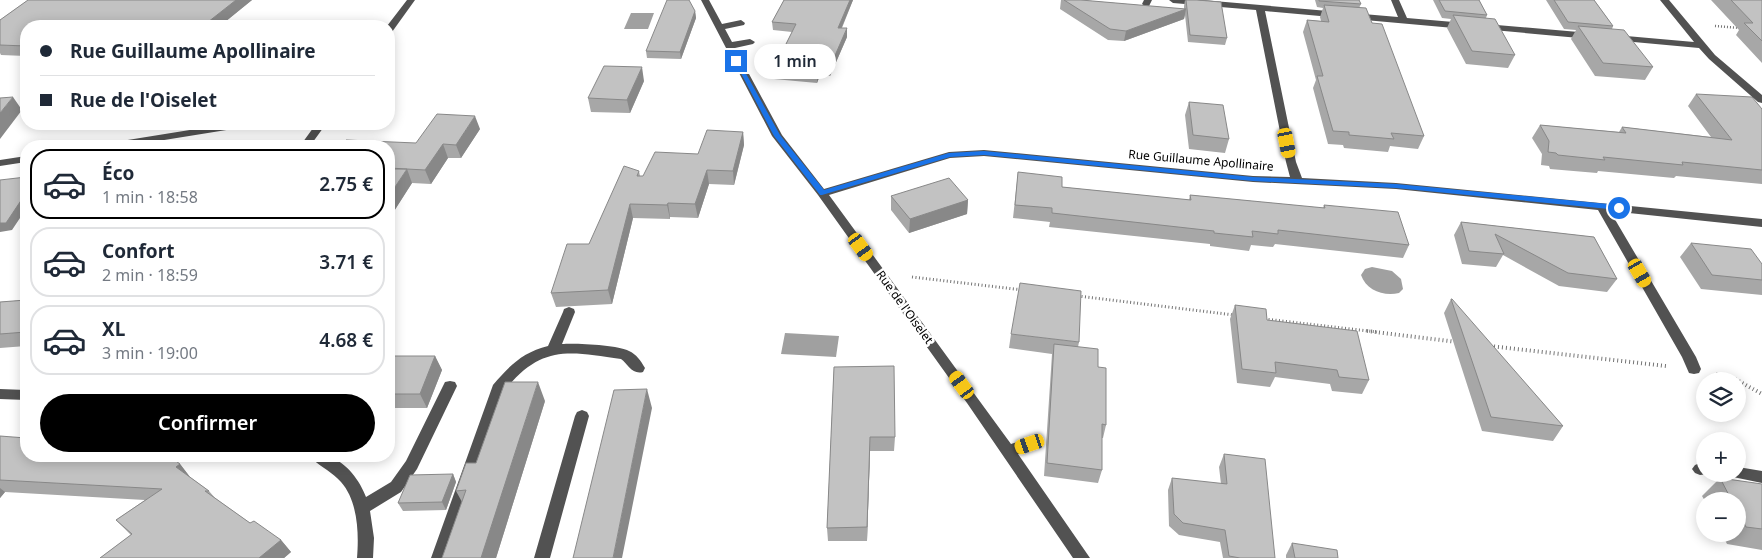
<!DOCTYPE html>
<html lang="fr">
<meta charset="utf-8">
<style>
:root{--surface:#fff;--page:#f6f6f7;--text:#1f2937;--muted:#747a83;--line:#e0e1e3;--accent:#000}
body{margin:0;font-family:"Noto Sans",sans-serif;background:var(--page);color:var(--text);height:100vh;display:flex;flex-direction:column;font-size:19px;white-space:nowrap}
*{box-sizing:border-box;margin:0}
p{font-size:16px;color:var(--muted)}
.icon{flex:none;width:28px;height:28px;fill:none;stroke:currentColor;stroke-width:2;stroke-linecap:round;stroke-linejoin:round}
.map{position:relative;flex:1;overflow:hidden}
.panel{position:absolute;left:20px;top:140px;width:375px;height:322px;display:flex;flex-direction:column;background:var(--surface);border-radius:20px;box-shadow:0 2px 12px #0003}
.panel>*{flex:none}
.guide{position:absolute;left:20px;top:20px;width:375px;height:110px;border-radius:20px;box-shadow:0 2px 12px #0003;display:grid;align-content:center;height:110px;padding:0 20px;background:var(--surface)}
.controls{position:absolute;left:1696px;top:372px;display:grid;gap:10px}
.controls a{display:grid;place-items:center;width:50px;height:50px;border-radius:50%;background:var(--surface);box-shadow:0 2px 12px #0003;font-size:25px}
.end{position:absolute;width:22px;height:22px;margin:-11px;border:6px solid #1a73e8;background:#fff;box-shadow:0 0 0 2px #fff}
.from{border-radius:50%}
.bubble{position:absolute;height:35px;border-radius:18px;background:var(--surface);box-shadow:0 2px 12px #0003;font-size:16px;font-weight:600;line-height:35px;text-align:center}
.car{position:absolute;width:15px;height:30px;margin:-15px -8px;border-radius:6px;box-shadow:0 0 4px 1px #0007;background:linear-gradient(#f5c518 24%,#345 0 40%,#f5c518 0 76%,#345 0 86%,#f5c518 0)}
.guide b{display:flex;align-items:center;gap:18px;height:48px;font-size:19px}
.guide b+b{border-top:1px solid var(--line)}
.guide i{width:12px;height:12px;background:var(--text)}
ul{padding:9px 0 0;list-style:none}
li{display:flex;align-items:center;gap:15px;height:70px;margin:0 10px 8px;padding:0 10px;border:2px solid var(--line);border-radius:20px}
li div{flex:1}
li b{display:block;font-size:19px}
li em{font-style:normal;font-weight:600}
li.on{border-color:var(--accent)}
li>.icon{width:45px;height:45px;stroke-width:1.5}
.primary-button{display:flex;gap:10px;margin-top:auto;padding:10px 20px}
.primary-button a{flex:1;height:58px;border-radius:30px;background:var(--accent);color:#fff;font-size:20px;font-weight:600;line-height:58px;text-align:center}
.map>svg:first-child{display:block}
</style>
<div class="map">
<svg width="1762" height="558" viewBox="0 0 1762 558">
<rect width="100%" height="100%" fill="#fff"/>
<path fill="#a0a0a0" d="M631 13H654L648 29H624Z
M1372 267 1392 271 1401 279 1403 289 1399 293C1384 297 1366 290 1361 275L1365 269Z
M785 333 839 336 836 357 781 354Z"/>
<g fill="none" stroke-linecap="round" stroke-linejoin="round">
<path stroke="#747474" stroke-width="2.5" stroke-dasharray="1 2" stroke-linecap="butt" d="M1715 26 1741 28"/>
<path stroke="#747474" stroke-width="3" stroke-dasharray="1 2.5" stroke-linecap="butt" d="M912 277 1023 290
M1078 296 1234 315
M1265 319 1377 332"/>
<path stroke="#747474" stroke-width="4" stroke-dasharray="1 3" stroke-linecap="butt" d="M1367 331 1457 342
M1490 346 1666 366
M1716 374 1735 379 1762 394"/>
<path fill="#525252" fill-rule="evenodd" d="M407 0H415L392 32 389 33V26H387Z
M701 0H709L722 24 741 20 745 23 744 25 725 29 732 42 750 39 755 42 753 44 735 48 782 135 824 189 949 152 984 150 1253 176 1290 177 1286 162 1256 10 1173 3 1169 0H1202L1398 17 1391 0H1399L1407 18 1465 23 1470 26 1465 29 1265 11 1296 162 1302 178 1396 183 1762 219V227L1610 211 1696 357 1701 369 1699 373 1694 374 1689 373 1682 357 1598 210 1396 189 1253 182 984 156 950 158 829 195 1011 444 1030 438 1035 440 1037 444 1035 448 1018 454 1090 558H1073L967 403 818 195 772 136Z
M1144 0H1152L1149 6 1146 7 1142 4Z
M1660 0H1669L1715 55 1762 95V103L1758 102 1709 59 1699 48 1612 40 1610 38 1615 35 1694 42Z
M1485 24 1590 33 1595 36 1590 39 1482 29V25Z
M227 124H250L245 127 127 146H104L109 143Z
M316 124H326L310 146H300Z
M26 156V162L0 166V160Z
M569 307 574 309 575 312 562 344C576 343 618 345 629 351 636 354 641 361 645 368L643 372C632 375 628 364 621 359 567 351 541 345 504 391L447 558H431L493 385C509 366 523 352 548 346L563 312 564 309Z
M450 381 455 382 457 386 417 469 401 492 370 511 374 538 373 558H357C359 534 358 501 341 482 333 473 322 467 313 460L311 456C316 456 325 455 330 457 347 463 360 481 366 497L391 482 406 461 443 386 445 382Z
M0 389 26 390V400L0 399Z
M582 410 587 412 589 416 550 558H534L575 416 577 412Z
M1700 463H1705V474H1709L1700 475 1695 473 1692 469 1695 465Z
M1738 467 1762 471V483L1733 477 1731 474H1738Z"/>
</g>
<path fill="#a7a7a7" d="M28 0H252L220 26H26V56L1 55 0 53V20Z
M784 0H853L842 28 847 37 830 76 820 75 817 83 774 79 773 70 792 32 773 30 772 22Z
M1061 0H1081L1184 9V6L1185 0 1227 38 1225 45 1188 42 1185 15 1184 19 1124 41 1108 40 1060 9Z
M1315 0H1359L1361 4 1359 8 1372 23 1424 136 1418 149 1390 146 1388 152 1344 148 1343 145 1328 144 1313 88 1316 80 1303 32 1307 20 1321 21 1320 17 1323 8 1317 7Z
M1433 0H1479L1487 15 1486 18 1515 55 1508 68 1466 64 1447 28 1451 19 1442 18Z
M1546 0H1594L1613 26 1612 29 1653 67 1645 80 1595 76 1571 39 1576 30 1564 29Z
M1711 0H1762V63L1736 35 1739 30Z
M695 11 696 18 681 59 647 58 646 51Z
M644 81 630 113 591 112 588 98Z
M1696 94 1762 109V184L1676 176 1674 178 1598 171 1597 173 1550 169 1549 166 1541 165 1542 154 1532 138 1540 125 1619 132 1622 127 1711 137 1688 106Z
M1189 102 1229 139 1225 153 1189 149 1185 115Z
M480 129 461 158H448L431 184 412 183 389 219 416 143Z
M743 132 744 145 734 185 709 184 698 218 670 217V219L633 218 612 304 556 307 551 293 589 244 639 171 640 176H643L698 154Z
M1018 172 1062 187 1189 200 1190 195 1323 208 1324 205 1409 245 1403 258 1275 244 1273 247 1251 245 1249 251 1210 246V244L1049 227 1050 222 1013 218Z
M891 196 968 200 967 214 909 233 891 210Z
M1461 222 1594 237 1617 279 1607 292 1559 286 1503 255 1496 267 1462 264 1454 235Z
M1691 243 1762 264V295L1701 289 1680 257Z
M1451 299 1563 426 1553 441 1482 431 1444 313Z
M26 300V346L0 348V302Z
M1235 305 1267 320 1369 380 1362 394 1332 391 1330 384 1275 377 1270 387 1237 383 1230 319Z
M1011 334 1079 342 1078 347 1098 367 1106 425 1103 438H1102V470L1098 483 1044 476 1052 354 1009 348Z
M389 356H435L442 370 427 408H389Z
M834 367 895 437 894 451H870L867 541H828L827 528Z
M545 401 496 558H442L462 502 456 491Z
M0 436 180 464 190 477 209 491 215 498 250 523 281 540 291 552 284 558H100L131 535 116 520 145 500 5 492 0 498Z
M1224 454 1275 558H1223L1220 542 1179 535 1169 526 1168 490 1172 478 1221 484 1219 467Z
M453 474 456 482 446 510 403 511 398 503Z
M1720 478 1762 484V550L1727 544 1722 534H1738V501H1705L1702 496Z
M1292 543 1338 558H1286V555Z"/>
<path fill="#888" d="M236 0H252L220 26H203Z
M850 0H853L838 36V28Z
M1186 9 1184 19 1124 41 1126 31Z
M695 11 696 18 681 59 680 52Z
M847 28V37L830 76V67Z
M819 66 820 75 817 83V74Z
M642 67 644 81 630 113 627 100Z
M13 97 22 110 0 139V113Z
M475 116 480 129 461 158 456 145Z
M743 132 744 145 734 185 733 171Z
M443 144 448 158 431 184 425 170Z
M407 169 412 183 389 219V196Z
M707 170 709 184 698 218 695 204Z
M26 193V209L12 230 0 232V223Z
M968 200 967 214 909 233 910 219Z
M668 203 670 217V219L667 205Z
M630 204 633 218 612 304 608 290Z
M435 356 442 370 427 408 420 394Z
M538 382 545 401 496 558H481Z
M647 389 652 408 622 558H613Z
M870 437V451L867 541V527Z
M180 464 190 477 176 467Z
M453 474 456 482 446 510 442 502Z
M0 488 5 492 0 498Z
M281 540 291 552 284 558H259Z"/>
<path fill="#c2c2c2" stroke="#888" d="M28 0H236L203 26H26V46L0 45V20Z
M667 0H689L695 11 680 52 646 51Z
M784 0H850L838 28H847L830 67 819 66 817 74 773 70 796 24 772 22Z
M1064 0H1081L1186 9 1126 31 1110 29Z
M1186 0H1197L1221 2 1227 38 1190 35Z
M1319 0H1359L1361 4 1319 1Z
M1439 0H1479L1487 15 1445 11Z
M1554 0H1594L1613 26 1568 22Z
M1731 0H1762V41L1744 23H1753Z
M1324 5 1366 8 1372 23 1382 24 1424 136 1391 133 1394 139 1349 135V132L1333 131 1317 76H1323L1307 20 1329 22Z
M1453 15 1495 19 1515 55 1472 51Z
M1578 26 1624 30 1653 67 1603 63Z
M604 66 642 67 627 100 588 98Z
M1696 94 1752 97 1762 109V170L1682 162 1683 165 1603 157 1605 160 1558 155 1556 153 1548 152 1549 141 1540 125 1626 133 1622 127 1732 140Z
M13 97 0 113V98Z
M1189 102 1223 105 1229 139 1193 135Z
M437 114 475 116 456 145 443 144 425 170 389 168V146H346V140L416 143Z
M707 130 743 132 733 171 707 170 695 204 668 203 667 205 630 204 608 290 551 293 567 244H589L624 166 639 171 637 176H643L655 152 698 154Z
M389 169H407L389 196Z
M1018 172 1062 177V187L1191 200 1190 195 1325 208 1324 205 1398 212 1409 245 1278 230V234L1252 231 1253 237 1214 233V231L1052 213V208L1015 205Z
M26 177V193L6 223H0V180Z
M949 178 968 200 910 219 891 196Z
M1461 222 1594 237 1617 279 1568 273 1495 234 1504 254 1469 251Z
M1691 243 1751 249 1762 264V280L1712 275Z
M1020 283 1081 291 1079 342 1011 334Z
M1451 299H1452L1563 426 1491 417Z
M26 300V332L0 334V302Z
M1235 305 1266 309 1267 320 1357 331 1369 380 1339 377 1337 370 1275 362 1276 373 1242 369Z
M1054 344 1098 349V367L1106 368V425L1102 424V470L1047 463Z
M389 356H435L420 394H389Z
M894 366 895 437H870L867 527 827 528 834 367Z
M505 382H538L481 558H442L466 490 456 491 466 463H476Z
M647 389 613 558H573L614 390Z
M0 436 26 438V456H169L180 464 176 467 209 491H205L250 523 254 521 281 540 259 558H100L132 534 116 520 162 489 0 480Z
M1224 454 1265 459 1275 558H1240L1229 556 1225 530 1183 523 1174 514 1172 478 1227 484Z
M453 474 442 502 398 503 410 475Z
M1720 478 1762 484V529L1746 527 1738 511V501H1732Z
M1292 543 1337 550 1338 558H1295Z"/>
<path fill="#1a73e8" d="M734 60 739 61 780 135 824 190 949 153 984 151 1253 177 1396 184 1619 205 1623 208 1619 210 1396 188 1253 181 984 155 950 157 822 195H820L774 136Z"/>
<g text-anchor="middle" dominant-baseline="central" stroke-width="5" stroke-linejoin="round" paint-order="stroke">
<g font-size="12" fill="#000" stroke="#fff">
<text transform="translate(1201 160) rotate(5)">Rue Guillaume Apollinaire</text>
<text transform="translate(905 307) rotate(54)">Rue de l'Oiselet</text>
</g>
</g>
</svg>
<div class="controls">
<a><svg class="icon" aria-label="layers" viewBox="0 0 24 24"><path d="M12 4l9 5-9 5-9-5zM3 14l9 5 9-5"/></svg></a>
<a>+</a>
<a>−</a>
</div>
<i class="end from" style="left:1619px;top:208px"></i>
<i class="end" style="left:736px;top:61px"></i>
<div class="bubble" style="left:754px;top:44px;width:82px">1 min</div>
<i class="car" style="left:1287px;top:143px;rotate:169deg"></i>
<i class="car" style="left:861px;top:247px;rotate:144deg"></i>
<i class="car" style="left:1640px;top:273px;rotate:150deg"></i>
<i class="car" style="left:962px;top:385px;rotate:324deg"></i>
<i class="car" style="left:1030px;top:444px;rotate:251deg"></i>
<div class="guide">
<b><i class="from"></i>Rue Guillaume Apollinaire</b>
<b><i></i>Rue de l'Oiselet</b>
</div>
<section class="panel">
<ul>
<li class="on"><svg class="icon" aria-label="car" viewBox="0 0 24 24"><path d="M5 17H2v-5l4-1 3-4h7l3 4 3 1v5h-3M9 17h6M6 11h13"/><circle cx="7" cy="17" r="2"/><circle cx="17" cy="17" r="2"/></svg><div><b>Éco</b><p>1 min · 18:58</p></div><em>2.75 €</em></li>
<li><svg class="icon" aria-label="car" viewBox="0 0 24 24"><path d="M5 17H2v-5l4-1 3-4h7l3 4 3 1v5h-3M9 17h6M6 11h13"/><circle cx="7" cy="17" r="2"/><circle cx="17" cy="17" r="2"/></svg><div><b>Confort</b><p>2 min · 18:59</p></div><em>3.71 €</em></li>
<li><svg class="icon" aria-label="car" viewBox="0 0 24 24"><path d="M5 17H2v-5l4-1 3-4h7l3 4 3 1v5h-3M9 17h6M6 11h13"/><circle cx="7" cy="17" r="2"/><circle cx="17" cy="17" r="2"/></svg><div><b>XL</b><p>3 min · 19:00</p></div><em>4.68 €</em></li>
</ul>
<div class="primary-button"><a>Confirmer</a></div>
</section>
</div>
